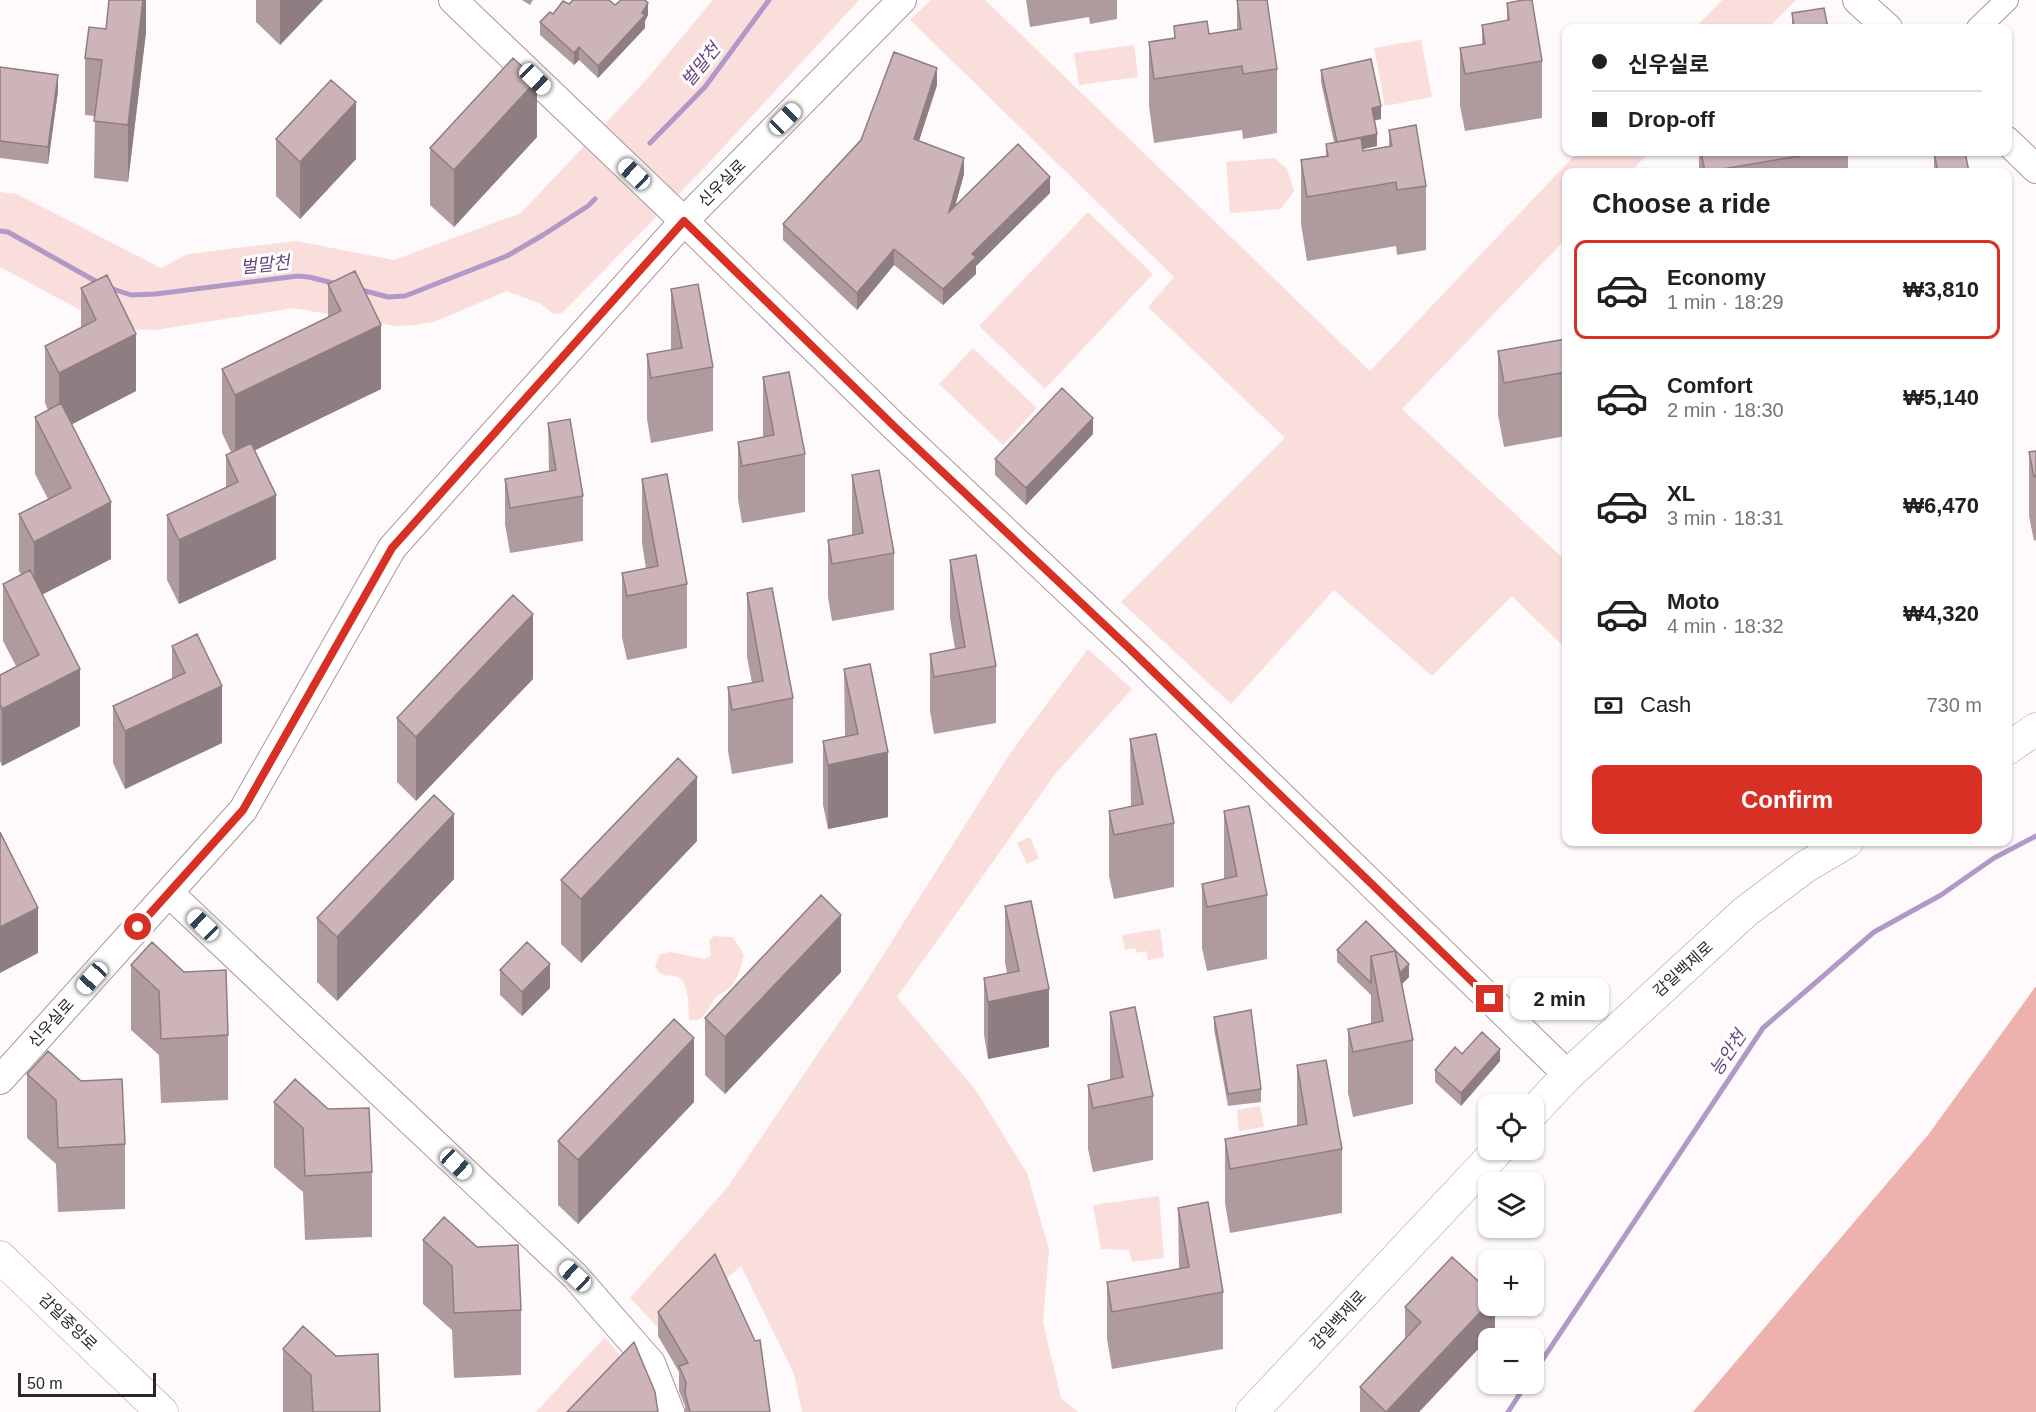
<!DOCTYPE html>
<meta charset="utf-8">
<style>
:root{--surface:#fff;--page:#f6f6f6;--text:#202124;--muted:#757577;--line:#e0e0e0;--accent:#d93025}
body{margin:0;font-family:Arial,"Noto Sans KR",sans-serif;background:var(--page);color:var(--text);height:100vh;display:flex;flex-direction:column;font-size:22px;white-space:nowrap}
*{box-sizing:border-box;margin:0}
p{font-size:20px;color:var(--muted)}
.icon{flex:none;width:33px;height:33px;fill:none;stroke:currentColor;stroke-width:2;stroke-linecap:round;stroke-linejoin:round}
.map{position:relative;flex:1;overflow:hidden}
.drawer{position:absolute;left:1562px;top:168px;width:450px;height:678px;display:flex;flex-direction:column;background:var(--surface);border-radius:12px;box-shadow:0 2px 4px #0004}
.drawer>*{flex:none}
.top-card{position:absolute;left:1562px;top:24px;width:450px;height:132px;border-radius:12px;box-shadow:0 2px 4px #0004;display:grid;align-content:center;height:132px;padding:0 30px;background:var(--surface)}
.fabs{position:absolute;left:1478px;top:1094px;display:grid;gap:12px}
.fabs a{display:grid;place-items:center;width:66px;height:66px;border-radius:12px;background:var(--surface);box-shadow:0 2px 4px #0004;font-size:30px}
.scale{position:absolute;left:18px;bottom:15px;width:138px;box-sizing:border-box;padding-left:6px;border:3px solid #2d2529;border-top:0;font-size:16px;line-height:21px;white-space:nowrap;color:#2d2529;-webkit-text-stroke:4px #fff;paint-order:stroke}
.end{position:absolute;width:27px;height:27px;margin:-14px;border:8px solid #d93025;background:#fff;box-shadow:0 0 0 3px #fff}
.from{border-radius:50%}
.bubble{position:absolute;height:42px;border-radius:12px;background:var(--surface);box-shadow:0 2px 4px #0004;font-size:20px;font-weight:600;line-height:42px;text-align:center}
.car{position:absolute;width:18px;height:36px;margin:-18px -9px;border-radius:8px;box-shadow:0 0 4px 2px #0007;background:linear-gradient(#fff 24%,#345 0 40%,#fff 0 76%,#345 0 86%,#fff 0)}
.top-card b{display:flex;align-items:center;gap:21px;height:57px;font-size:22px}
.top-card b+b{border-top:2px solid var(--line)}
.top-card i{width:15px;height:15px;background:var(--text)}
ul{padding:0;list-style:none}
li{display:flex;align-items:center;gap:18px;height:99px;margin:0 12px 9px;padding:0 18px;border:3px solid transparent;border-radius:12px}
li div{flex:1}
li b{display:block;font-size:22px}
li em{font-style:normal;font-weight:600}
li.on{border-color:var(--accent)}
li>.icon{width:54px;height:54px;stroke-width:1.5}
h2{padding:0 30px;font-size:27px;line-height:72px}
.pay{display:flex;align-items:center;gap:15px;height:66px;padding:0 30px;font-size:22px}
.pay p{margin-inline-start:auto}
.cta{display:flex;gap:12px;margin-top:auto;padding:12px 30px}
.cta a{flex:1;height:69px;border-radius:12px;background:var(--accent);color:#fff;font-size:24px;font-weight:600;line-height:69px;text-align:center}
.map>svg:first-child{display:block}
</style>
<div class="map">
<svg width="2036" height="1412" viewBox="0 0 2036 1412">
<rect width="100%" height="100%" fill="#fefafc"/>
<path fill="#fadedb" d="M713 0H859L706 166 562 313 553 314 541 304 507 291 434 322 414 325 395 326 294 308 156 330 126 329 95 318 0 267V192L17 194 161 268 188 254 296 241 394 260 521 213 647 79Z
M931 0H985L1370 371 1578 152H1650L1630 172H1566V239L1402 409 1566 561V649L1512 596 1432 676 1334 590 1231 704 1121 602 1285 438 1148 307 1174 277 910 20Z
M1722 0H1796L1768 28H1695Z
M1421 40 1432 97 1385 106 1374 48Z
M1134 45 1138 77 1079 85 1074 53Z
M1274 158 1287 169 1294 191 1281 209 1230 213 1226 162Z
M1088 212 1153 274 1045 389 979 326Z
M973 348 1037 408 1003 445 939 384Z
M1088 649 1132 689 1056 773 897 997 975 1089 1027 1173 1049 1249 1043 1322 1061 1398 1078 1412H802L794 1374 741 1266 691 1309 665 1335 630 1298 727 1188 865 984 1011 752Z
M1030 837 1039 858 1027 864 1017 843Z
M1160 929 1164 957 1148 960 1146 951 1137 953 1135 948 1125 950 1122 935Z
M714 936 733 937 744 955C741 967 738 981 728 989 723 993 716 996 713 1001 707 1011 703 1023 689 1020 688 1005 691 971 666 976L658 972 655 966 660 954 670 952 705 959 711 955 709 941Z
M1260 1106 1264 1127 1239 1131 1237 1110Z
M1159 1196 1164 1258 1132 1262 1129 1250 1101 1249 1093 1205Z
M605 1337 629 1367 585 1412H536Z"/>
<path fill="#edb2ad" d="M2036 986V1412H1693L1928 1135Z"/>
<g fill="none" stroke-linecap="round" stroke-linejoin="round">
<path stroke="#b199c7" stroke-width="5" d="M650 143 705 87 769 0
M0 231 8 232 99 283
M110 288 131 295 156 294 298 276 309 277 337 284
M358 289 388 297 405 296 507 256 543 235 588 206 595 199
M1533 1374 1763 1028 1874 932 1941 895 1994 858 2036 836
M1508 1412 1527 1383"/>
<defs>
<path id="minor" d="M1978 28 2007 0"/>
<path id="tertiary" d="M453 0 684 221 897 429 1131 650 1568 1075
M1857 0 1888 28
M2007 141 2036 169
M169 893 575 1276 651 1363 670 1412
M0 1080 243 810 392 548 684 221 902 0"/>
<path id="secondary" d="M2007 749 2036 729
M1533 1112 1568 1075 1745 912 1805 867 1847 842
M0 1257 162 1412
M1252 1412 1499 1149"/>
</defs>
<use href="#minor" stroke="#aa96a0" stroke-width="24"/>
<use href="#tertiary" stroke="#aa96a0" stroke-width="30"/>
<use href="#secondary" stroke="#aa96a0" stroke-width="33"/>
<use href="#minor" stroke="#fff" stroke-width="22"/>
<use href="#tertiary" stroke="#fff" stroke-width="28"/>
<use href="#secondary" stroke="#fff" stroke-width="32"/>
</g>
<path fill="#af9b9e" d="M146 0V32L128 182 94 178 95 116 85 115V58L106 29Z
M256 0H323L280 45 256 22Z
M522 0H533L530 5Z
M1026 0H1117V19L1090 24 1089 17 1030 27Z
M1237 0 1277 69V133L1243 139 1242 130 1154 143 1149 106V42L1174 38V26L1209 34 1237 30Z
M1507 3 1542 61V118L1465 131 1460 106V48L1482 45V25L1507 21Z
M569 4 615 5 648 15 645 21V28L598 78 579 60 574 65 540 35V22Z
M1792 13 1828 28H1792Z
M0 67 58 91 48 164 0 158Z
M1321 70 1381 119 1374 120 1377 146 1363 149V151L1389 146V130L1426 186V250L1397 255 1396 246 1307 261 1301 224V160L1326 156V144L1334 142 1321 82Z
M937 85 919 141 964 174 955 206 1050 193 976 266V274L943 305 894 265 857 310 783 240V224Z
M537 137 454 227 430 205V148Z
M276 139 356 159 300 219 276 196Z
M1699 152H1848V172H1699Z
M1934 153 1969 172H1934Z
M328 284 381 389 255 450 276 559 179 604 167 580V515L226 488V455L231 452 222 433V369L328 317Z
M81 288 136 391 72 424 111 559 42 594 80 726 2 766 0 761V675L16 666 3 641V584L21 574 19 571V514L48 499 35 474V417L48 410 45 403V346L81 328Z
M671 289 713 367V431L651 443 647 419V354L671 350Z
M1566 339V436L1504 447 1498 415V351Z
M763 377 805 454V512L742 523 738 499V442L763 437Z
M548 423 583 496V541L510 553 505 524V479L549 472Z
M1093 434 1026 505 995 475V459Z
M2036 451V540L2034 541 2029 516V452Z
M852 475 894 553V610L832 621 828 597V540L852 535Z
M642 479 687 584V648L627 660 622 637V573L646 569 642 543Z
M950 560 996 666V723L934 734 930 711V654L955 649 950 618Z
M747 593 793 698V763L732 774 728 751V687L752 683 747 657Z
M172 646 222 743 125 789 113 763V706L172 679Z
M844 669 888 817 828 829 823 805V741L845 736Z
M533 679 416 801 397 782V718Z
M1130 739 1174 823V887L1114 899 1109 876V811L1131 807Z
M1224 811 1267 895V959L1207 971 1202 948V884L1224 879Z
M697 841 581 963 561 944V880Z
M454 879 337 1001 317 982V918Z
M1005 906 1049 1047 988 1059 984 1035V978L1007 973 1005 963Z
M1366 921 1409 977 1402 984 1413 1040V1104L1353 1117 1348 1093V1029L1371 1024V995L1337 962V950Z
M131 965 228 1035V1100L161 1103 159 1055 131 1030Z
M500 970 550 988 522 1016 500 995Z
M841 972 725 1094 705 1075V1018Z
M1110 1012 1153 1096V1160L1093 1172 1088 1149V1085L1110 1080Z
M1214 1017 1261 1089V1102L1228 1106 1214 1029Z
M1462 1054 1500 1061 1461 1106 1435 1082V1070Z
M1297 1065 1342 1149V1213L1230 1233 1225 1203V1139L1297 1126Z
M27 1074 125 1144V1209L58 1212 56 1164 27 1138Z
M274 1102 372 1172V1237L305 1240 303 1192 274 1167Z
M694 1102 578 1224 558 1205V1141Z
M1178 1208 1223 1292V1349L1112 1369 1107 1339V1282L1179 1269Z
M423 1240 521 1310V1375L454 1378 452 1330 423 1304Z
M1495 1305V1331L1419 1412H1360V1387L1405 1339V1307Z
M658 1312 770 1412H685V1406L679 1391V1372L658 1336Z
M283 1349 380 1412H283Z"/>
<path fill="#8f7e81" d="M143 0H146V32L128 182V125Z
M280 0H323L280 45Z
M648 3V15L645 21V28L598 78V66L642 13Z
M579 47V60L574 65V53Z
M937 68V85L914 156V139Z
M58 75V91L48 164V147Z
M537 80V137L454 227V170Z
M356 102V159L300 219V162Z
M1381 106V119L1372 121V108Z
M1377 134V146L1337 155V143Z
M964 158V174L949 228V212Z
M1050 177V193L976 266V274L943 305V289L972 254Z
M894 249V265L857 310V293Z
M381 325V389L235 460V395Z
M136 334V391L59 431V373Z
M1093 418V434L1026 505V488Z
M276 495V559L179 604V540Z
M111 502V559L34 599V542Z
M533 614V679L416 801V737Z
M80 669V726L2 766V709Z
M222 686V743L125 789V731Z
M888 752V817L828 829V765Z
M697 777V841L581 963V899Z
M454 814V879L337 1001V937Z
M38 908V953L0 973V927Z
M841 915V972L725 1094V1037Z
M550 964V988L522 1016V992Z
M1409 964V977L1381 1005V993Z
M1049 989V1047L988 1059V1002Z
M694 1038V1102L578 1224V1160Z
M1500 1049V1061L1461 1106V1093Z
M1488 1304V1305H1495V1331L1419 1412H1387Z"/>
<path fill="#ccb4b8" stroke="#8f7e81" stroke-width="1.5" d="M109 0H143L128 125 94 121 102 60 85 58 89 27 106 29Z
M573 0H609L615 5 621 0H645L648 3 642 13 645 15 598 66 579 47 574 53 540 22 550 12 553 14 563 1 569 4Z
M1237 0H1267L1277 69 1243 74 1242 66 1154 79 1149 42 1175 38 1174 26 1207 21 1209 34 1241 29Z
M1523 0H1532L1542 61 1465 74 1460 48 1485 44 1482 25 1509 20 1507 3Z
M1824 8 1828 28H1794L1792 13Z
M894 52 937 68 914 139 964 158 949 212 1018 144 1050 177 972 254 976 257 943 289 894 249 857 293 783 224 861 140Z
M513 58 537 80 454 170 430 148Z
M1371 59 1381 106 1372 108 1377 134 1337 142 1321 70Z
M0 67 58 75 48 147 0 141Z
M331 80 356 102 300 162 276 139Z
M1416 125 1426 186 1397 190 1396 182 1307 197 1301 160 1328 156 1326 144 1361 138 1363 151 1392 146 1389 130Z
M1701 152H1823L1705 172Z
M1942 152H1965L1969 172H1938L1934 153Z
M355 271 381 325 235 395 222 369 341 311 328 284Z
M107 275 136 334 59 373 45 346 96 320 81 288Z
M698 284 713 367 651 378 647 354 682 348 671 289Z
M1566 339V372L1504 383 1498 351Z
M789 372 805 454 742 466 738 442 774 435 763 377Z
M1062 388 1093 418 1026 488 995 459Z
M61 403 111 502 34 542 19 514 71 488 35 417Z
M570 419 583 496 510 508 505 479 556 470 548 423Z
M251 443 276 495 179 540 167 515 238 482 226 455Z
M2036 451V476L2034 477 2029 452Z
M879 470 894 553 832 564 828 540 863 533 852 475Z
M667 474 687 584 627 596 622 573 658 566 642 479Z
M976 555 996 666 934 677 930 654 965 647 950 560Z
M30 570 80 669 2 709 0 704V675L39 655 3 584Z
M772 588 793 698 732 710 728 687 763 681 747 593Z
M513 595 533 614 416 737 397 718Z
M197 634 222 686 125 731 113 706 185 673 172 646Z
M870 664 888 752 828 765 823 741 858 734 844 669Z
M1156 734 1174 823 1114 835 1109 811 1143 804 1130 739Z
M678 758 697 777 581 899 561 880Z
M434 795 454 814 337 937 317 918Z
M1249 806 1267 895 1207 907 1202 884 1237 876 1224 811Z
M0 832 38 908 0 927Z
M821 895 841 915 725 1037 705 1018Z
M1031 901 1049 989 988 1002 984 978 1019 971 1005 906Z
M1366 921 1409 964 1400 973 1395 951 1371 956V983L1337 950Z
M152 942 184 972 226 970 228 1035 161 1039 159 991 131 965Z
M527 942 550 964 522 992 500 970Z
M1395 951 1413 1040 1353 1052 1348 1029 1383 1021 1371 956Z
M1135 1007 1153 1096 1093 1108 1088 1085 1123 1077 1110 1012Z
M1251 1010 1261 1089 1228 1094 1214 1017Z
M674 1019 694 1038 578 1160 558 1141Z
M1482 1032 1500 1049 1461 1093 1435 1070 1455 1047 1462 1054Z
M48 1051 81 1081 122 1079 125 1144 58 1148 56 1100 27 1074Z
M1326 1060 1342 1149 1230 1169 1225 1139 1307 1124 1297 1065Z
M295 1079 328 1109 369 1108 372 1172 305 1176 303 1128 274 1102Z
M1208 1202 1223 1292 1112 1312 1107 1282 1189 1267 1178 1208Z
M444 1217 477 1247 518 1245 521 1310 454 1313 452 1266 423 1240Z
M715 1254 755 1341 760 1340 770 1412H690L685 1393 686 1382 679 1366 688 1363 658 1312Z
M1452 1257 1488 1290V1304L1386 1412 1360 1387 1421 1322 1405 1307Z
M303 1326 336 1356 378 1354 380 1412H313L311 1375 283 1349Z
M634 1342 655 1392 658 1412H567Z"/>
<g fill="none" stroke-linecap="round" stroke-linejoin="round">
<path stroke="#d93025" stroke-width="8" d="M138 927 243 810 392 548 684 221 897 429 1131 650 1490 999"/>
</g>
<g text-anchor="middle" dominant-baseline="central" stroke-width="6" stroke-linejoin="round" paint-order="stroke">
<g font-size="16" fill="#2d2529" stroke="#fff">
<text transform="translate(722 183) rotate(-45)">신우실로</text>
<text transform="translate(1683 969) rotate(-42)">감일백제로</text>
<text transform="translate(51 1023) rotate(-48)">신우실로</text>
<text transform="translate(1338 1320) rotate(-47)">감일백제로</text>
<text transform="translate(68 1322) rotate(44)">감일중앙로</text>
</g>
<g font-size="18" font-style="italic" fill="#654580" stroke="#fff">
<text transform="translate(701 65) rotate(-51)">벌말천</text>
<text transform="translate(265 265) rotate(-6)">벌말천</text>
<text transform="translate(1728 1053) rotate(-56)">능안천</text>
</g>
</g>
</svg>
<div class="fabs">
<a><svg class="icon" aria-label="locate" viewBox="0 0 24 24"><circle cx="12" cy="12" r="6"/><path d="M12 2v4M12 18v4M2 12h4M18 12h4"/></svg></a>
<a><svg class="icon" aria-label="layers" viewBox="0 0 24 24"><path d="M12 4l9 5-9 5-9-5zM3 14l9 5 9-5"/></svg></a>
<a>+</a>
<a>−</a>
</div>
<div class="scale">50 m</div>
<i class="end from" style="left:138px;top:927px"></i>
<i class="end" style="left:1490px;top:999px"></i>
<div class="bubble" style="left:1510px;top:978px;width:99px">2 min</div>
<i class="car" style="left:535px;top:79px;rotate:134deg"></i>
<i class="car" style="left:785px;top:119px;rotate:45deg"></i>
<i class="car" style="left:634px;top:174px;rotate:313deg"></i>
<i class="car" style="left:203px;top:925px;rotate:314deg"></i>
<i class="car" style="left:92px;top:978px;rotate:222deg"></i>
<i class="car" style="left:456px;top:1164px;rotate:133deg"></i>
<i class="car" style="left:575px;top:1276px;rotate:313deg"></i>
<div class="top-card">
<b><i class="from"></i>신우실로</b>
<b><i></i>Drop-off</b>
</div>
<section class="drawer">
<h2>Choose a ride</h2>
<ul>
<li class="on"><svg class="icon" aria-label="car" viewBox="0 0 24 24"><path d="M5 17H2v-5l4-1 3-4h7l3 4 3 1v5h-3M9 17h6M6 11h13"/><circle cx="7" cy="17" r="2"/><circle cx="17" cy="17" r="2"/></svg><div><b>Economy</b><p>1 min · 18:29</p></div><em>₩3,810</em></li>
<li><svg class="icon" aria-label="car" viewBox="0 0 24 24"><path d="M5 17H2v-5l4-1 3-4h7l3 4 3 1v5h-3M9 17h6M6 11h13"/><circle cx="7" cy="17" r="2"/><circle cx="17" cy="17" r="2"/></svg><div><b>Comfort</b><p>2 min · 18:30</p></div><em>₩5,140</em></li>
<li><svg class="icon" aria-label="car" viewBox="0 0 24 24"><path d="M5 17H2v-5l4-1 3-4h7l3 4 3 1v5h-3M9 17h6M6 11h13"/><circle cx="7" cy="17" r="2"/><circle cx="17" cy="17" r="2"/></svg><div><b>XL</b><p>3 min · 18:31</p></div><em>₩6,470</em></li>
<li><svg class="icon" aria-label="car" viewBox="0 0 24 24"><path d="M5 17H2v-5l4-1 3-4h7l3 4 3 1v5h-3M9 17h6M6 11h13"/><circle cx="7" cy="17" r="2"/><circle cx="17" cy="17" r="2"/></svg><div><b>Moto</b><p>4 min · 18:32</p></div><em>₩4,320</em></li>
</ul>
<div class="pay"><svg class="icon" aria-label="cash" viewBox="0 0 24 24"><path d="M3 7h18v10H3z"/><circle cx="12" cy="12" r="2"/></svg>Cash<p>730 m</p></div>
<div class="cta"><a>Confirm</a></div>
</section>
</div>
